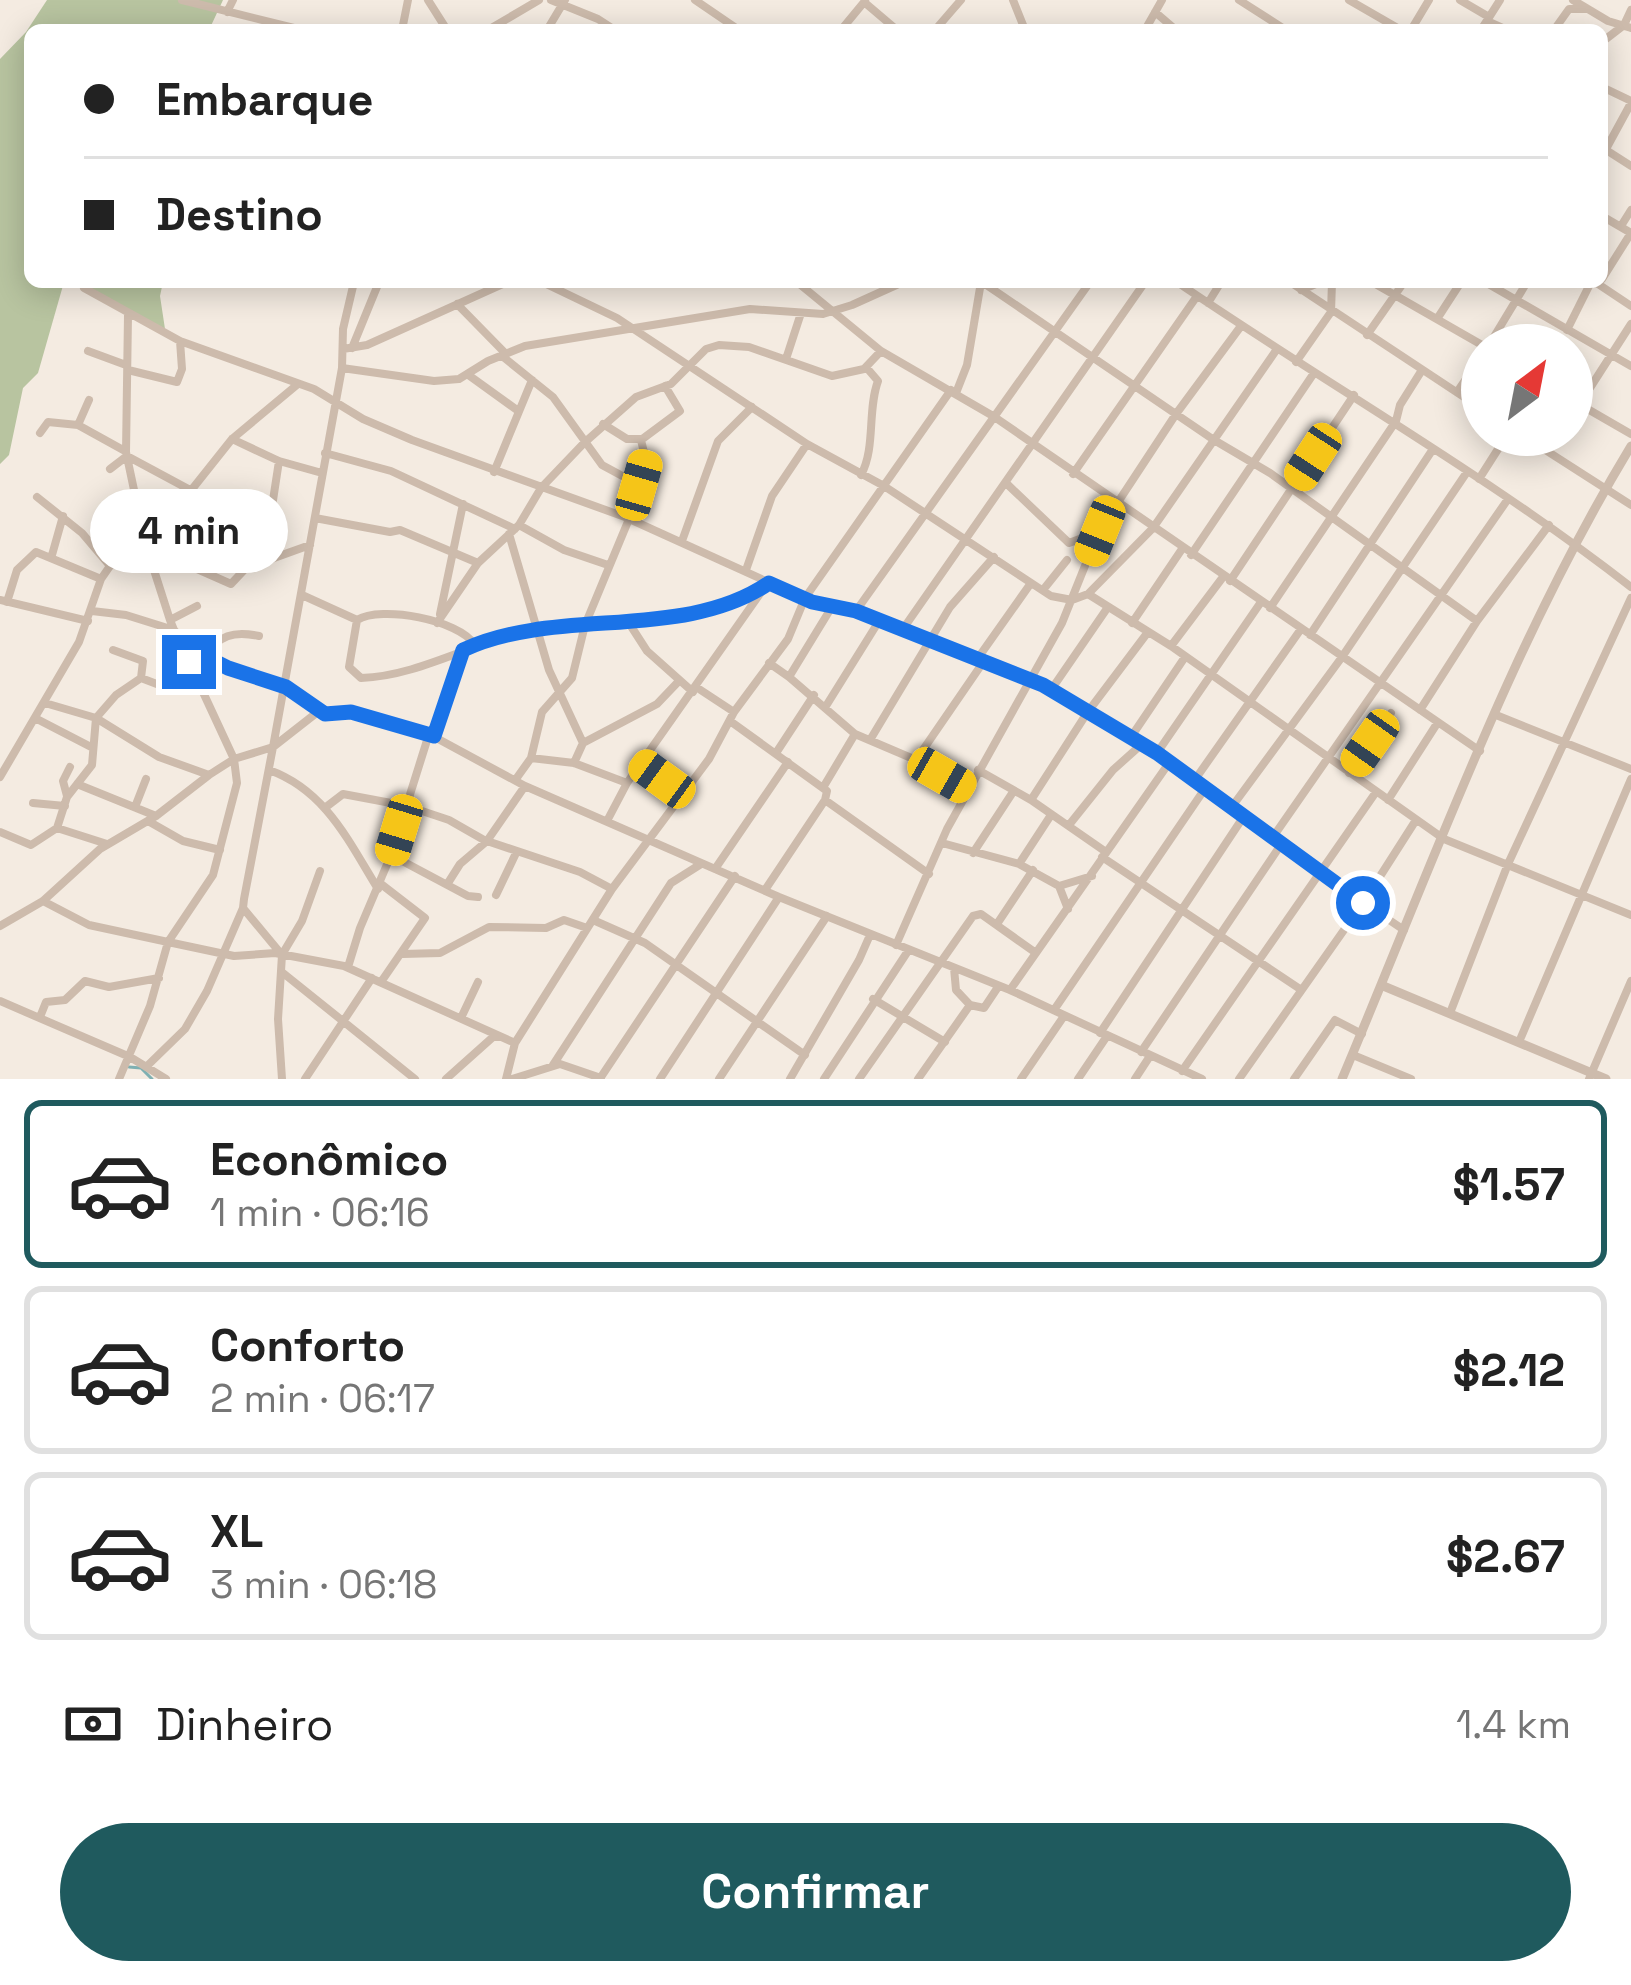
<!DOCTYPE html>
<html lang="pt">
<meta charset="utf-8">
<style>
:root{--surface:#fff;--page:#f2f2f2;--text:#222;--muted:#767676;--line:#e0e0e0;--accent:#1f5a5e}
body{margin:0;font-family:"Space Grotesk",sans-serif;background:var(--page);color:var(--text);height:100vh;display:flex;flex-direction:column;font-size:45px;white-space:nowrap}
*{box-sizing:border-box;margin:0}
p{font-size:39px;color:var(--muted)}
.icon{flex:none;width:66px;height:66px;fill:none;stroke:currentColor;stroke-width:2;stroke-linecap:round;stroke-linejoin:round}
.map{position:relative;height:1079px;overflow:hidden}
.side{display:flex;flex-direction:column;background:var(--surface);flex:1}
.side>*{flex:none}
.guide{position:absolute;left:24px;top:24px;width:1584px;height:264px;border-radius:18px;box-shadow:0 6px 30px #0003;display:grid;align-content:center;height:264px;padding:0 60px;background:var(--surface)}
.needle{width:78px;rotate:32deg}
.tools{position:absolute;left:1461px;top:324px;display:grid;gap:24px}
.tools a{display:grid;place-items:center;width:132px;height:132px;border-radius:50%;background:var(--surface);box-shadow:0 6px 30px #0003;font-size:60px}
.end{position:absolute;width:54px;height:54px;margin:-27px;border:15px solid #1a73e8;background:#fff;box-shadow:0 0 0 6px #fff}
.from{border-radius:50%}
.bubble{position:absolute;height:84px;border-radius:42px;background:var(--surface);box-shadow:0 6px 30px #0003;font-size:39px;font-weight:700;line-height:84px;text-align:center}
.car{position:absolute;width:36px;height:72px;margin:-36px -18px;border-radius:15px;box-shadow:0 0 9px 3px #0007;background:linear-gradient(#f5c518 24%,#345 0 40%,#f5c518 0 76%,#345 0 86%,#f5c518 0)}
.guide b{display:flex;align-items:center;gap:42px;height:114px;font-size:45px}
.guide b+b{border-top:3px solid var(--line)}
.guide i{width:30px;height:30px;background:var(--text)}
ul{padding:21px 0 0;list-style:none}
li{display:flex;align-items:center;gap:36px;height:168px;margin:0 24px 18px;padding:0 36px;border:6px solid var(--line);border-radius:18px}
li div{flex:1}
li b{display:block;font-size:45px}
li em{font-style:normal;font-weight:700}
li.selected{border-color:var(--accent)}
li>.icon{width:108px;height:108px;stroke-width:1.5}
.pay{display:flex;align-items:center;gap:30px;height:132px;padding:0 60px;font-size:45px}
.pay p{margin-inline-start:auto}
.action{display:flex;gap:24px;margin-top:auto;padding:24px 60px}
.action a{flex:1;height:138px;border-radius:72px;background:var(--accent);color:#fff;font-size:48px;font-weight:700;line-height:138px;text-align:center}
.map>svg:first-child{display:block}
</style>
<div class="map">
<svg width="1631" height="1079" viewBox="0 0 1631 1079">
<rect width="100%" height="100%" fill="#f4ebe1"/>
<path fill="#b8c4a0" d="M47 0H223L209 30H30V282H64L38 373 23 388 9 455 0 464V59L26 32Z
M78 282H163L160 296 165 329Z"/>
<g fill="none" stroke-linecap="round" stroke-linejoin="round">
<path stroke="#7fb0b2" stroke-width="3" d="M129 1067 141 1068 152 1079"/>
<path stroke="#cdbbac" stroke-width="8" d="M182 0 302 30
M428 0 447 30
M551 0 598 19 615 30
M695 0 739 30
M1013 0 1025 30
M1239 0 1286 30
M1349 0 1401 30
M1460 0 1489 17
M1573 0 1608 21 1631 28
M864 2 897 30
M227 12 233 0
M1155 12 1176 30
M1487 21 1507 30
M402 30 408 0
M488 30 539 0
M547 30 565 0
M841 30 865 1
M935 30 961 0
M1145 30 1162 0
M1411 30 1429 0
M1481 30 1500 0
M1554 30 1569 9H1586
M1602 42 1624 25 1631 10
M1602 87 1631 101
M1603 148 1631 166
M1606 149 1631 103
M1602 216 1631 233
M1621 226 1631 210
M1602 279 1631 233
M542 282 617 318 807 444 884 486 1051 596 1072 600 1088 594 1171 646 1444 839 1631 915
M797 282 881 351 993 416 1480 751
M982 282 1214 440 1270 473 1477 621
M1177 282C1328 385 1487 475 1631 587
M1290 282 1482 409
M1372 282 1482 345
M1485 282 1631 366
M1595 282 1631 306
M84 288 180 341 314 389 363 419 412 440 625 517 812 602 856 611 1044 685 1157 753 1321 874 1404 930
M1301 290 1321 282
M1208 303 1221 282
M457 304 506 354
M1437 319 1461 282
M1567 330 1591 282
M1367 335 1404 282
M1489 345 1527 282
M352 348 379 282
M343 349 367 345 507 282
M88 351 126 365
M502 356 553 397 602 465 639 485
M786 359 801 313
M1296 362 1331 312 1332 282
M342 368 434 381 459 379 488 361 525 346 750 309 823 314 852 305 903 282
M128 370 177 382 182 369 180 341
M467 374 517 410
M1457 392 1482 356
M956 393 967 365 981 282
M1572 400 1631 434
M1579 405 1631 324
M603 424 627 439H642
M78 425 89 400
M40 433 48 422 78 425 125 451
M1522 435 1631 505
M232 439 279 461 322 473
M325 453 391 471 515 529
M110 469 127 456 259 527 268 533 271 549 265 560
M494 472 532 380
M1073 474 1197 296
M861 475C876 447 867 411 878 381L866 367
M1479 479 1507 435
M1006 483 1069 543 1098 532
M37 497 82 533 110 566
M625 517 646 461 641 440 680 411 665 386
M315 518 390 532 400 530 478 563
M519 525 564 550 608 565
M268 533 279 461
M509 534 549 670 583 743
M682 541 718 441 752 407
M225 552 246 568
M52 555 63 516
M151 555 179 561 231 584 246 568 310 545
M1191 555 1314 373
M746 570 772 496 807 444
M1230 581 1354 395
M1043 590 1067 560
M1088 594 1153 528 1277 349
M302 595 357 620C381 605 459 620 474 644
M0 600 88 621
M7 602 17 570 36 552 101 579
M833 605 789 677 855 734 916 760 967 789
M1270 608 1396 421 1400 405 1422 370
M92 611 126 615 174 630
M856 611 1090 282
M440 614 463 504
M170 620 197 606
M357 620 349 667 361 678C419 676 473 642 530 630 584 618 642 625 696 612 720 606 742 595 765 586
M627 620 647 651 693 692
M437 623 478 563 519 525 541 488 584 443 636 397 671 384 706 349 719 345 749 347 832 376 864 369 881 351
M1132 623 1182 549
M903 629 1145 282
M1310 635 1433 449
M1171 646 1223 577
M113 650 143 661 141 678
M196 652 228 668 286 687 325 714 351 712 429 734 525 786 779 897 1010 990 1202 1079
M202 656C221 636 232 630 259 636
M978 658 1031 583
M769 663 789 677
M696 687 734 712
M1051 690 1108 607
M45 703 96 718 159 757 209 775
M826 706 879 621
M1420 710 1477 621 1549 525
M1496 715 1631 769
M35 718 93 748
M730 721 827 791 825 800 765 890
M434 737 463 651
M1131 737 1185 657
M870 740 950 607 994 557
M776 753 814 695
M1157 753 1261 602
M531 758 574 763 627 783 764 588
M916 760 984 661
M574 763 583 743 657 704 678 682
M642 765 681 794
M269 770C325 790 348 840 378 889
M978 770 1031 800 1106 852
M1349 773 1391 713
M0 777 79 642 101 579 110 566 158 532 232 439 298 384
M516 779 531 758 542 712 572 678 585 625 629 519
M1194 781 1301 629
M77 784 156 816
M824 786 855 734
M67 796 63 781 70 767
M825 800 929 874
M1031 800 1087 713 1148 632
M1388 800 1438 722
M33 803 65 806
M135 807 146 779
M326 807 343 794 407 806 449 820 484 840 580 872 612 889
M1231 808 1342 657 1467 472
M148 821 183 841 220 850
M607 821 627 783
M1069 825 1113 770 1142 744
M57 828 107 844
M0 832 31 845 57 828 67 797 92 765 96 718 116 695 141 678 162 686 180 664 189 662
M1273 837 1508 499
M942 843 1019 864 1059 886 1092 876
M973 853 1013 792
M391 855 468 896 478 897
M1102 857 1300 989
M1019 864 1051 815
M715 869 788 762
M448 883 460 864 487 841 525 786
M381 884 425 918 381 982
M1059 886 1068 909
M496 895 517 851
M43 901 89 925 168 942 213 875 237 783 234 759 189 662 196 652 174 630 170 620 145 542 126 452 128 315
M593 920 645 943 805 1055
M997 924 1033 870
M0 926 43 901 100 849 156 816 209 775 234 759 273 747 342 368 343 329 354 282
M896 945 947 829 1062 623 1099 531 1176 414 1241 326
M283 953 302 921 320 871
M403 954 440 953 489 927 546 928 564 920 587 928
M348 967 360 928 391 855 429 734
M954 968 956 990 970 1005
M283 973 415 1079
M1010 990 1169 763
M873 999 945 1042
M0 1001 130 1057 166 1079
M1054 1010 1204 790
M1450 1013 1508 864 1631 598
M40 1017 46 1002 65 1000 85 981 109 987 159 978
M461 1018 478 982
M1100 1033 1244 816
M1519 1042 1631 779
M1141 1052 1282 843
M1353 1055 1411 1079
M553 1065 671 883 701 864
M146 1067 185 1029 207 991 243 908
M1182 1071 1376 792
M601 1077 735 876
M119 1079 150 1006 168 942 234 956 275 953 344 966 515 1043
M282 1079 278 1019 282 955 243 908 244 899 273 747 319 711
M305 1079 372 978
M446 1079 493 1037H501
M506 1079 515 1043 612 889 709 759 734 712 788 639 805 598 951 390
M512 1079 560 1064 601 1078
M660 1079 779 897
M719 1079 827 916
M790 1079 859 960 870 935
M824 1079 908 951
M859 1079 973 916 981 914 1036 953
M918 1079 970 1005 984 1008 998 987
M1021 1079 1064 1016
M1078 1079 1107 1036
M1135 1079 1150 1056
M1239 1079 1363 903 1416 820
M1294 1079 1335 1020 1362 1034
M1589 1079 1631 981"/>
<path stroke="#cdbbac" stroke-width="9" d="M1381 985 1606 1079
M1342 1079C1432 866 1511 644 1631 446"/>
</g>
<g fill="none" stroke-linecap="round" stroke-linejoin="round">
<path stroke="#1a73e8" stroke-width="15" d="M189 662 196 652 228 668 286 687 325 714 351 712 434 736 463 650C557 606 683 642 769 583L812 602 856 611 1043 685 1157 753 1363 903"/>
</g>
</svg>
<div class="tools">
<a><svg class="needle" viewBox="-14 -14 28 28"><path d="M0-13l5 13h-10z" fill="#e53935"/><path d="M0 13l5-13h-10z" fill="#767676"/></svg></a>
</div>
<i class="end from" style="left:1363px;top:903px"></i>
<i class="end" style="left:189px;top:662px"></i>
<div class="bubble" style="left:90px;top:489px;width:198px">4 min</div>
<i class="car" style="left:1313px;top:457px;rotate:213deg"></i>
<i class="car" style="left:639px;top:485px;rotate:16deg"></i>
<i class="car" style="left:1100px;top:531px;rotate:202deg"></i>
<i class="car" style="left:1370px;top:743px;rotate:215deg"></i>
<i class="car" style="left:942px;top:775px;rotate:120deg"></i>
<i class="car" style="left:662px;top:779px;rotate:306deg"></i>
<i class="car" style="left:399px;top:830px;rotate:197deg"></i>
<div class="guide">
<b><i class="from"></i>Embarque</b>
<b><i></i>Destino</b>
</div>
</div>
<section class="side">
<ul>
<li class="selected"><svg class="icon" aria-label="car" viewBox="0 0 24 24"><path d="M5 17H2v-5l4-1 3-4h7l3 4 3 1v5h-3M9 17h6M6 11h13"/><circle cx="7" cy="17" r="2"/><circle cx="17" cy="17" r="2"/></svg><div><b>Econômico</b><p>1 min · 06:16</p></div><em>$1.57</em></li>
<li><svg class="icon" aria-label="car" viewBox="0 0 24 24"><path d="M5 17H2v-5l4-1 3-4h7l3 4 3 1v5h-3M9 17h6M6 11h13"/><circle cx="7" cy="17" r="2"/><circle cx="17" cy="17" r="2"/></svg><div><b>Conforto</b><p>2 min · 06:17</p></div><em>$2.12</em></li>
<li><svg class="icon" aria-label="car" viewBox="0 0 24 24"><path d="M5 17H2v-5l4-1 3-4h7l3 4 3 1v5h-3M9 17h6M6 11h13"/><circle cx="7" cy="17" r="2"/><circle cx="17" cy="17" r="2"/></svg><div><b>XL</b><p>3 min · 06:18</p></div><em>$2.67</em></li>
</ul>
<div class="pay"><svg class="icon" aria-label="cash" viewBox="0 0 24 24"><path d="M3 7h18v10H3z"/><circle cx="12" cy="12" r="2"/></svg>Dinheiro<p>1.4 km</p></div>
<div class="action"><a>Confirmar</a></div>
</section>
